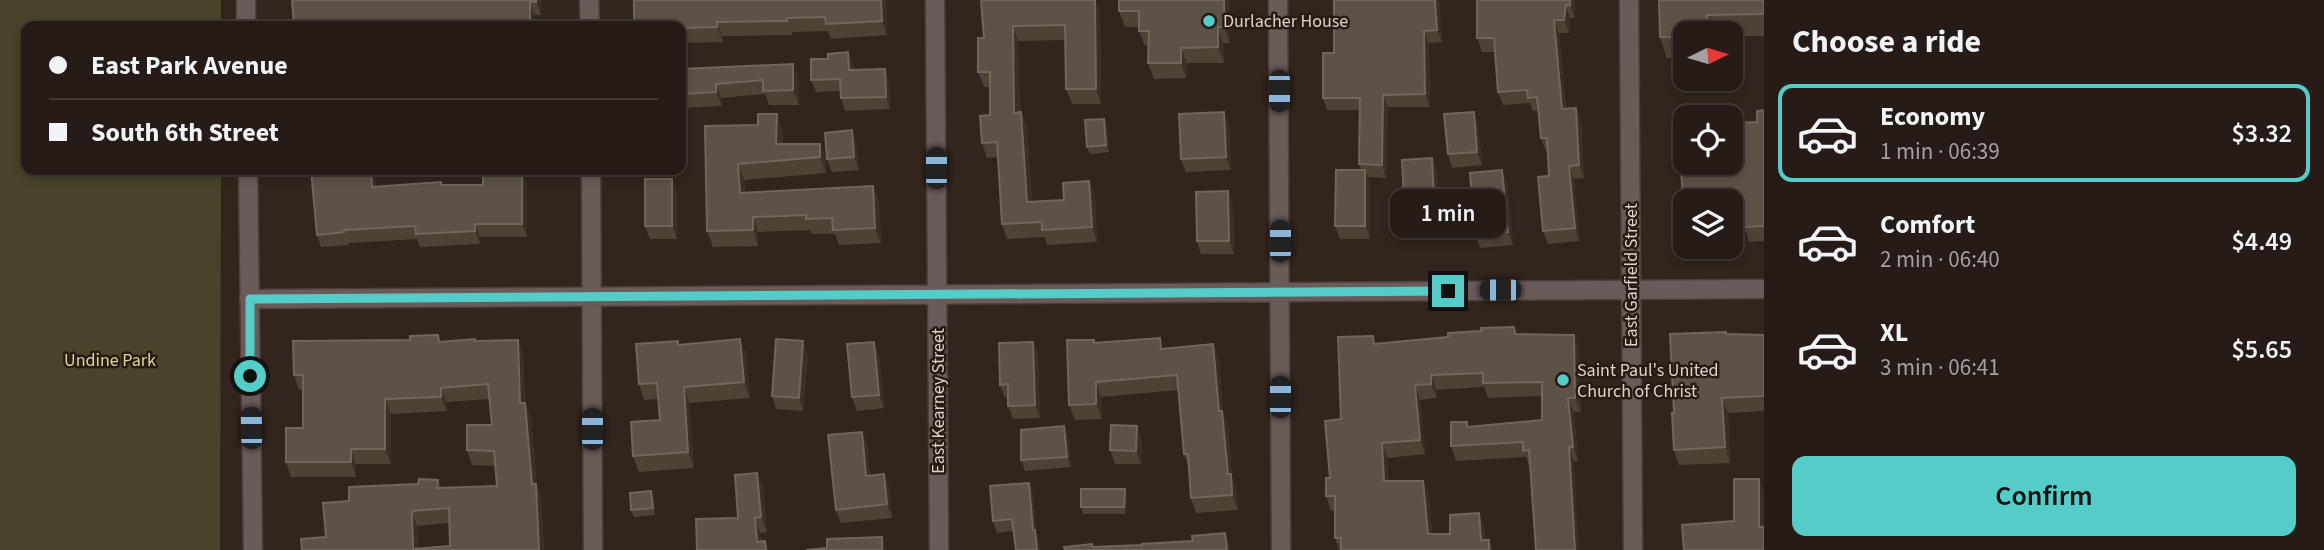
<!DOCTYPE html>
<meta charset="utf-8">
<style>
:root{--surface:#261b16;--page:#322823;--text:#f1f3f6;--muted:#a4a1a1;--line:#423935;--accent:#54cdc8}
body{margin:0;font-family:"Source Sans 3",sans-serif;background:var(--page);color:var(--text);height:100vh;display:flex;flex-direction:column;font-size:26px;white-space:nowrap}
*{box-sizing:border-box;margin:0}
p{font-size:23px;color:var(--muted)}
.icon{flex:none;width:38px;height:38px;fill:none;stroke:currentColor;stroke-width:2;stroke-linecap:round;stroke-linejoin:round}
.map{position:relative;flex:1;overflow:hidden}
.details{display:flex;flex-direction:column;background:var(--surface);width:560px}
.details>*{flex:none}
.banner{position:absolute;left:21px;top:21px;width:665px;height:154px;border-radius:14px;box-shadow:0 4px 10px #0003,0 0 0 2px var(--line);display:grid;align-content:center;height:154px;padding:0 28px;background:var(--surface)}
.needle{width:46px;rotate:85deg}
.fabs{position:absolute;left:1673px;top:21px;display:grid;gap:14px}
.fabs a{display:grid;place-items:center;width:70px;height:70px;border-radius:14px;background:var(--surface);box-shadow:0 4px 10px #0003,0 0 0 2px var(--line);font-size:35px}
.end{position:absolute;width:32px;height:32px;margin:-16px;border:9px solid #54cdc8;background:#111;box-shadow:0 0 0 4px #111}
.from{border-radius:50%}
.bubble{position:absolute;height:49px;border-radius:14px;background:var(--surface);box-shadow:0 4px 10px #0003,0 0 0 2px var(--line);font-size:23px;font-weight:600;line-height:49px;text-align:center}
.car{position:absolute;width:21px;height:42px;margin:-21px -10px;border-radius:9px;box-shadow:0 0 5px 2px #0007;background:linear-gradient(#222 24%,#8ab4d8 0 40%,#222 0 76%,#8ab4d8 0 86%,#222 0)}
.banner b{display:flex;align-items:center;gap:24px;height:66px;font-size:26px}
.banner b+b{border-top:2px solid var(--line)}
.banner i{width:18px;height:18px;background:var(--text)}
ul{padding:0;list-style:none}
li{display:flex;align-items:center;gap:21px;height:98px;margin:0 14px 10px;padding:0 14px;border:4px solid transparent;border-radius:14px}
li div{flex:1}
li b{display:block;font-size:26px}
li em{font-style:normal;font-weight:600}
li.current{border-color:var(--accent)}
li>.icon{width:63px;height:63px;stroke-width:1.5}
h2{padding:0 28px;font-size:32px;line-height:84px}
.cta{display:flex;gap:14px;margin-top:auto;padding:14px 28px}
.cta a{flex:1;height:80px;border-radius:14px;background:var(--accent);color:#111;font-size:28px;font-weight:600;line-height:80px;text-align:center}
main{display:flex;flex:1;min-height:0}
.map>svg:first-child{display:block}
</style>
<main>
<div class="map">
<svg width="1764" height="550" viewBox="0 0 1764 550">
<rect width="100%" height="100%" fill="#33241d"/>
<path fill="#474429" d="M0 0H221V26H26V170H221L220 550H0Z"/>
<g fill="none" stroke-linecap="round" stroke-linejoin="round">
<defs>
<path id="minor" d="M246 0V26
M589 0 590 26
M935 0 939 550
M1278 0 1281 550
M1629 0 1633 550
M248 170 253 550
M591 170 593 550
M249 299 1764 289"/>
</defs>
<use href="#minor" stroke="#4e4039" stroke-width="21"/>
<use href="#minor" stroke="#6b5a5a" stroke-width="18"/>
</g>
<path fill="#4d4335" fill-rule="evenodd" d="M541 0V15H534L535 26H294Z
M886 0 887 35 831 39 828 31 792 32V35L722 36 723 42 681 43V26Z
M981 0H1095L1100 14 1101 104H1072L1066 89V40L1018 41 1020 112 1027 127 1032 202 1064 200 1089 181 1095 196 1097 242 1047 245 1045 237 1007 239 1002 224 998 157 987 158 982 143 990 115V87H984L978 72 984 38Z
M1119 0H1229L1230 43H1223L1224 63H1187L1186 78 1154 79 1148 63V46H1145L1139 31V27H1125L1119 11Z
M1439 0 1442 42 1429 43 1430 107H1388L1386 178 1368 177 1370 183V239H1340L1335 226 1361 170 1359 164 1360 110H1327L1323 98 1334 53Z
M1477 0H1575V18H1570L1569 33H1559L1566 109 1576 108 1581 121 1584 178 1574 179 1579 241 1548 244 1543 231 1549 176 1548 151H1546L1541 138 1538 111H1533L1530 103 1503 105 1498 92 1495 52H1482L1477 38Z
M1659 0H1764V36H1731V33H1685V58H1667L1660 37Z
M793 64 798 79 799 105H769L765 94 721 98 722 106 681 108V69Z
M853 64V70L885 69 889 81 890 109 845 111 841 98 840 91 816 92 811 80Z
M1764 110V241L1749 242 1746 232 1731 233V201L1728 168Z
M1474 112 1478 125 1482 165 1452 168 1448 154Z
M1104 119 1107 126 1109 152 1090 154 1087 147Z
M1229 125 1231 170 1186 172 1181 159Z
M705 126 783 130 782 144H820L826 160V173L744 180 745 192 873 186 879 202 881 243 839 245 835 234H812L810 230 758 232V246L713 247 707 231Z
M856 143 859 170 832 172 827 159Z
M1432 158 1437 171 1440 233 1410 235 1405 222Z
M374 170 376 187 441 182 442 185H483L526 170 527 237H480V244L420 247 417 239 349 243V245L321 247 317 235Z
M1507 183 1513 245 1480 248 1475 234Z
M677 192V239H650L645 226Z
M1233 204 1234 254H1201L1197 241Z
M1514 327 1517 334 1579 349 1581 412H1574L1578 461 1529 465 1526 457 1456 461 1451 446 1469 427 1542 420V396L1488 398 1484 387 1436 390 1437 398 1420 400 1425 454 1388 458V481H1423L1429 495 1432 534H1450L1485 528V540H1489L1492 550H1339L1335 538V511H1331L1326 496 1341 419 1376 344 1448 337 1481 331Z
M1726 332 1727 334 1764 335V411L1728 413 1730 463 1679 465 1674 450V413Z
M740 339 746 355 750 398 689 403 694 468 639 472 633 456 660 420 659 399 644 400 639 384 679 345Z
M518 340 523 354 525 403 531 418 537 487 541 499 544 550H302L326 537 349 501 418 484 438 480 441 488 497 486 495 466 472 465 467 450 492 425 489 399 446 402 447 411 391 414V464H356V477H291L286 462 303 428V390H299L294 375 441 342ZM449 523 450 546 418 549 417 526Z
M803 341 808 355 803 411 776 409 772 396Z
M1033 342 1038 355 1040 418 1013 419 1008 406V398H1005L1000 385Z
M1096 343 1164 348 1219 359 1223 414 1228 425 1232 478 1236 488 1238 510 1196 513 1191 498 1189 468 1184 454 1178 390 1101 397 1102 419 1075 420 1069 405Z
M879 355 884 408 857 411 852 397Z
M1064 426 1068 437 1071 467 1025 471 1021 460Z
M862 432 867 445 870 476 884 474 889 487 892 518 841 523 836 510Z
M1142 439 1141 464H1115L1110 450Z
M757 473 763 488 767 532 760 533 761 542 765 541 768 550H697L738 518Z
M1029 483 1033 494 1036 534 1039 542 1014 531 997 533 993 521Z
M1125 489 1127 496 1126 514H1083L1081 507Z
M654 498 655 515 634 517 631 510Z"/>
<path fill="#3c3025" d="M536 0H541V15L536 2Z
M881 0H886L887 35 882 21Z
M1095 0 1100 14 1101 104 1096 89Z
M1224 0H1229L1230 43 1224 27Z
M1435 0H1439L1442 42 1437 30Z
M1570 0H1575V18L1570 5Z
M530 2 534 15 535 26H530Z
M1566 5 1570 18 1569 33 1564 20Z
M1707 15 1714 33H1707Z
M1554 20 1559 33 1567 122 1562 109Z
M717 22 722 36 723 42 717 27Z
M1013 26 1018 41 1020 128 1014 113Z
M1218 27 1223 43 1224 63 1218 47Z
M1424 31 1429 43 1430 107 1425 94Z
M1181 48 1187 63 1186 78 1181 63Z
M848 52 853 64V82L849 70Z
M793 64 798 79 799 105 793 90Z
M885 69 889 81 890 109 886 97Z
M716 84 721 98 722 106 716 92Z
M1383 95 1388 107 1386 178 1382 165Z
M1576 108 1581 121 1584 178 1579 165Z
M1021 112 1027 127 1033 217 1027 202Z
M1224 112 1229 125 1231 170 1226 157Z
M1474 112 1478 125 1482 165 1477 152Z
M777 114 783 130 782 160 776 144Z
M1104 119 1107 126 1109 152 1106 145Z
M852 130 856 143 859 170 854 157Z
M820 144 826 160V173L820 157Z
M1432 158 1437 171 1440 233 1435 220Z
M738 164 744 180 746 208 740 193Z
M1569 166 1574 179 1579 241 1575 228Z
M371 170H374L377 200 372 187Z
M522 170H526L527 237 522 224Z
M1365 170 1370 183V239L1365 226Z
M1502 170 1507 183 1513 245 1508 232Z
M672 179 677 192V239L672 226Z
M1089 181 1095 196 1097 242 1092 227Z
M873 186 879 202 881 243 875 228Z
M1228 191 1233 204 1234 254 1229 241Z
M753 217 758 232V246L753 230Z
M475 224 480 237V244L475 231Z
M1574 335 1579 349 1581 412 1575 398Z
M740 339 746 355 750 398 744 382Z
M518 340 523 354 525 418 520 403Z
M803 341 808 355 803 411 799 398Z
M874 342 879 355 884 408 879 395Z
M1033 342 1038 355 1040 418 1035 405Z
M1213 344 1219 359 1223 414 1228 425 1232 478 1236 488 1238 510 1232 495 1228 474 1219 411Z
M1431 375 1436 390 1437 398 1431 384Z
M1096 382 1101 397 1102 419 1096 404Z
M1415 385 1420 400 1425 454 1420 440Z
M684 387 689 403 694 468 688 452Z
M441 388 446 402 447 411 441 397Z
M1568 398 1574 412 1578 461 1573 447Z
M1722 398 1728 413 1730 463 1725 447Z
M385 399 391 414V464L385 449Z
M525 403 531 418 537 487 541 499 544 550H539Z
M1064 426 1068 437 1071 467 1067 457Z
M1137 426 1142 439 1141 464 1136 451Z
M862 432 867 445 871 490 866 476Z
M1382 443 1388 458 1389 495 1384 481Z
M1569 447 1574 461 1579 550H1575Z
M351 449 356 464V477L351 462Z
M757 473 763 488 767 532 761 517Z
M884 474 889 487 892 518 887 504Z
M1759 479 1764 493V540L1759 527Z
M1423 481 1429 495 1433 549 1428 534Z
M1029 483 1033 494 1036 534 1039 542 1040 550H1037L1033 530Z
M1125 489 1127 496 1126 514 1124 507Z
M651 491 654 498 655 515 653 508Z
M412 511 417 526 418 550H414Z
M1479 513 1485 528 1486 550 1481 540Z
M755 518 760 533 762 550 757 542Z
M1225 533 1230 546V550H1227Z
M882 537 887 550H882Z"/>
<path fill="#5c5246" stroke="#70665b" stroke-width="2" fill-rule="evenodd" d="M292 0H536V2H530V26H391L390 22 340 26H294Z
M634 0H881L882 21 826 24 825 17 787 18V21L717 22V27L681 28V26H634Z
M981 0H1095L1096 89H1066L1065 25 1013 26 1014 113 1021 112 1027 202 1064 200 1063 183 1089 181 1092 227 1042 230V222L1002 224 997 142 982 143 980 116 990 115V72H978V38H984Z
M1119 0H1224V27H1218V47L1181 48V63H1148L1149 31H1139V11H1119Z
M1334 0H1435L1437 30 1424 31 1425 94 1383 95 1382 165 1359 164 1360 98H1323V53H1334Z
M1477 0H1570V5H1566L1564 20H1554L1562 109 1576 108 1579 165 1569 166 1575 228 1543 231 1538 177 1549 176 1547 138H1541L1537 97 1528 98 1527 90 1498 92 1494 38H1477Z
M1659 0H1764V14L1707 15V33H1685V37H1660Z
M848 52 849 70 885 69 886 97 841 98 840 79 811 80V59H828V54Z
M793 64V90L763 91V80L716 84V92L681 94V69Z
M1764 110V226L1744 227 1743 216 1731 217V201H1685V221L1681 172 1728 168V163H1731V123L1757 122V111Z
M1224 112 1226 157 1181 159 1179 114Z
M1474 112 1477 152 1448 154 1444 114Z
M758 114H777L776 144H820V157L738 164 740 193 873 186 875 228 833 230 832 218 806 219V215L753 217V230L707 231 705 126 758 125Z
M1104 119 1106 145 1087 147 1085 120Z
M852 130 854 157 827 159 825 133Z
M1432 158 1435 220 1405 222 1402 160Z
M311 170H371L372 187 441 182V185H483V170H522V224H475V231L416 234 415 226 344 230V232L317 235Z
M1336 170H1365V226H1335Z
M1502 170 1508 232 1475 234 1470 173Z
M645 179H672V226H645Z
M1228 191 1229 241H1197L1196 192Z
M1514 327 1515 334 1574 335 1575 398H1568L1573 447H1569L1575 550H1536L1529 450 1523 451V442L1451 446V422H1467V427L1542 420V382L1483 383V373L1431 375V384L1415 385 1420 440 1382 443 1384 481H1423L1428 534H1450V515L1479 513 1481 540H1489V550H1341V538H1335V496H1326V478H1330L1325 421 1341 419 1338 337 1373 336 1374 344 1448 337V333L1481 331V328Z
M1726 332V334L1764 335V396L1722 398 1725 447 1674 450 1672 413H1674L1670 334Z
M438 335 439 342 475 339V341L518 340 520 403H525L532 484H536L539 550H302L301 539 326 537 323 503 349 501V487L418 484 419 479 438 480 437 488 497 486 494 451 467 450V425H492L488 384 441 388V397L385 399V449H351V462H286V428H303V375H294L293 341 410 340V336ZM449 508 450 546 413 549 412 511Z
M1160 338 1161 349 1213 344 1219 411H1222L1228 474H1231L1232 495 1191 498 1188 454H1184L1177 375 1096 382V404L1069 405 1067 340H1094V343Z
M740 339 744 382 684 387 688 452 633 456 631 422 660 420 657 383 639 384 636 344 678 341V345Z
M776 339 803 341 799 398 772 396Z
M874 342 879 395 852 397 847 344Z
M1033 342 1035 405 1008 406V384L1000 385 999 343Z
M1111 425 1137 426 1136 451 1110 450Z
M1064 426 1067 457 1021 460V430Z
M862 432 866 476 884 474 887 504 836 510 828 435Z
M757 473 761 517 755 518 757 542 765 541 766 550H697L696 519 738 518 735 475Z
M1734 479H1759V527H1764V550H1684L1682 525 1734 521Z
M1029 483 1033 530H1035L1037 550H1016L1012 519 993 521 990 486Z
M1081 489H1125L1124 507H1081Z
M651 491 653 508 631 510 630 493Z
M1225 533 1227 550H1065L1064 547 1092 544 1093 547 1142 545V544L1193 541 1192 536Z
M882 537V550H806L827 548V539Z"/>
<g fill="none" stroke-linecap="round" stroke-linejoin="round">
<path stroke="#54cdc8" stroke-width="9" d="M250 376V299L1448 291"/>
</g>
<g fill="#54cdc8" stroke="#291a14" stroke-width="2.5">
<circle cx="1209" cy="21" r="7"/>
<circle cx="1563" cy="380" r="7"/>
</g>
<g text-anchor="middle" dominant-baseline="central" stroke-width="5" stroke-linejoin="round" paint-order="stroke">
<g font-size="18" fill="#ddd3ce" stroke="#291a14" text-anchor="start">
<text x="1223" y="21">Durlacher House</text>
<text x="1577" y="370">Saint Paul's United<tspan x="1577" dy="21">Church of Christ</tspan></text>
</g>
<g font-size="18" fill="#ddd3ce" stroke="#291a14">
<text transform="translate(1631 275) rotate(-90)">East Garfield Street</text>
<text transform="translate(938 401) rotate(-90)">East Kearney Street</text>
</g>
<g font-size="18" fill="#dbd597" stroke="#291a14">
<text x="110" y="360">Undine Park</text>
</g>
</g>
</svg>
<div class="fabs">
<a><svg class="needle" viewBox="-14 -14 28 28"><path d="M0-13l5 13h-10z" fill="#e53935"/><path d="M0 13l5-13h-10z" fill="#a4a1a1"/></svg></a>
<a><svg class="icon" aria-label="locate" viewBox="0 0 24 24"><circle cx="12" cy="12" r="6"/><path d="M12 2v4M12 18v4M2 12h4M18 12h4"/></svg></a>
<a><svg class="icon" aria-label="layers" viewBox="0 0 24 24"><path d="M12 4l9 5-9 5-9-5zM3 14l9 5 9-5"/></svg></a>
</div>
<i class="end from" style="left:250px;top:376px"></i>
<i class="end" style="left:1448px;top:291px"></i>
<div class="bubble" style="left:1390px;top:189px;width:116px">1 min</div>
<i class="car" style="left:1279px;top:91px;rotate:180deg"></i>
<i class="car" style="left:936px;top:168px;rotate:0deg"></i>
<i class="car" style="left:1280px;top:241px;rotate:0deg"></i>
<i class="car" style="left:1500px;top:290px;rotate:270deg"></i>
<i class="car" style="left:1280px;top:397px;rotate:0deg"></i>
<i class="car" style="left:251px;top:428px;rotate:359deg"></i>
<i class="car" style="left:592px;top:429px;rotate:0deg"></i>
<div class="banner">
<b><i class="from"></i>East Park Avenue</b>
<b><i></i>South 6th Street</b>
</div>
</div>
<section class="details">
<h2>Choose a ride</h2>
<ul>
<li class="current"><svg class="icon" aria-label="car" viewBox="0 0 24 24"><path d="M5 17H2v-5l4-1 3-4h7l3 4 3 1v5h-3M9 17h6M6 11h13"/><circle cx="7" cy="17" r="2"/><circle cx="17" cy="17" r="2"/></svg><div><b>Economy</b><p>1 min · 06:39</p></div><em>$3.32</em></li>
<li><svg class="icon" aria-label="car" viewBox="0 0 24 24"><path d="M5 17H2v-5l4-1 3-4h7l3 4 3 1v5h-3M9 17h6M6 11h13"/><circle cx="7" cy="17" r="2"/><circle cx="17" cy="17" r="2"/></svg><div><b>Comfort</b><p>2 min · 06:40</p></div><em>$4.49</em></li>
<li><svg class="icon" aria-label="car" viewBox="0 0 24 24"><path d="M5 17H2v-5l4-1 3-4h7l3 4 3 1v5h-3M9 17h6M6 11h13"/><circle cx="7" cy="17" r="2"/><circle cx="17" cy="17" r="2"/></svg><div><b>XL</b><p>3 min · 06:41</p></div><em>$5.65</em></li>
</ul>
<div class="cta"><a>Confirm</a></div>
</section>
</main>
